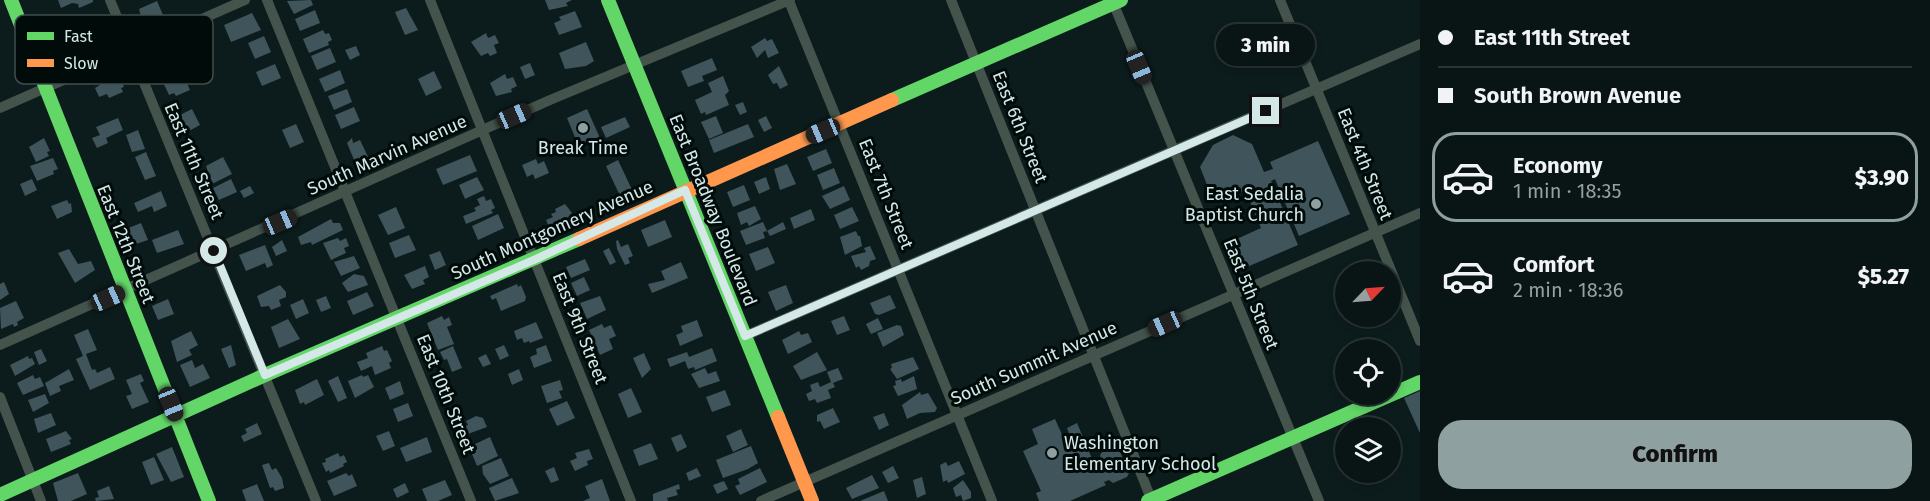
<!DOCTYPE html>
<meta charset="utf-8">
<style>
:root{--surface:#091515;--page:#172222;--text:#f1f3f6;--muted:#999fa0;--line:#293434;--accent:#8ea1a0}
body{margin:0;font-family:"Fira Sans",sans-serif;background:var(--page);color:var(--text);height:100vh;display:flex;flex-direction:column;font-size:22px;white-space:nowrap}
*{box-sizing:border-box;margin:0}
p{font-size:20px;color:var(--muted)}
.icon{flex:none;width:33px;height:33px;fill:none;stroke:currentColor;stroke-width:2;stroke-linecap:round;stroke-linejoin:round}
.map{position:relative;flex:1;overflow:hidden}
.details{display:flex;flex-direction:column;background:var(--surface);width:510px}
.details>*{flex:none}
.banner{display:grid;align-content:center;height:132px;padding:0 18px;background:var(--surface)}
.needle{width:39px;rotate:65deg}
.fabs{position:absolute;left:1335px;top:261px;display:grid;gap:12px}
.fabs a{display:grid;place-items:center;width:66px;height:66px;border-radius:50%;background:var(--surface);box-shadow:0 3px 9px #0003,0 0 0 2px var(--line);font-size:30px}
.end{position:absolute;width:27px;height:27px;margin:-14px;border:8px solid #d4e9e7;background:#111;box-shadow:0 0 0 3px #111}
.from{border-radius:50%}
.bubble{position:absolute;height:42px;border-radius:21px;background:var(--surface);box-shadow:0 3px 9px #0003,0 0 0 2px var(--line);font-size:20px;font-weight:800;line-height:42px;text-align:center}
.car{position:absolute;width:18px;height:36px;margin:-18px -9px;border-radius:8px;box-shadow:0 0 4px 2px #0007;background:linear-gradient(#222 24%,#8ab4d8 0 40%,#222 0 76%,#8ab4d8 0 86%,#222 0)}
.banner b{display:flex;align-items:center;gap:21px;height:57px;font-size:22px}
.banner b+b{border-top:2px solid var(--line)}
.banner i{width:15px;height:15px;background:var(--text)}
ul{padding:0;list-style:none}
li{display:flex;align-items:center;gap:18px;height:90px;margin:0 12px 9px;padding:0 6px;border:3px solid transparent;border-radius:24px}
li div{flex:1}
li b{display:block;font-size:22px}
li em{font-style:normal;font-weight:800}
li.selected{border-color:var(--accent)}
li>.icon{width:54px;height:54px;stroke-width:1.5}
.primary-button{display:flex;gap:12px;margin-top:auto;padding:12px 18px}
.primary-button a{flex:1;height:69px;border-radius:24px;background:var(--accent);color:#111;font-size:24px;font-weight:800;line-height:69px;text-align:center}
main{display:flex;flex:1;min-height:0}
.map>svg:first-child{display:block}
</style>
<main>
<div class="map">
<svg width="1420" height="501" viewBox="0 0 1420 501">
<rect width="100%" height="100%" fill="#0c1c1c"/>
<path fill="#3f555b" d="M58 0H93V2L79 8 78 4 72 3 61 8Z
M311 0 313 5 294 14 287 1Z
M545 0H572L566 3 568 6 549 10Z
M157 1 163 15 143 24 139 9Z
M406 8 418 30 405 35 395 12Z
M315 10 320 23 300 31 295 19Z
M575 11 582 27 559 35 554 23 561 20 559 17Z
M252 13 261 30 231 42 224 25Z
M323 30 325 34 329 33 332 40 328 42 329 45 309 53 303 39Z
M486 33 488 38 495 35 499 43 494 45 497 53 490 56 488 53 481 56 471 42Z
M264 36 271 52 255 59 248 43Z
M765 38 767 41 772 39 779 53 768 58 765 50 757 58 751 47Z
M586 42 594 61 586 66 565 69 559 53Z
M356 46 360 55 350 60 345 50Z
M330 48 336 62 317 70 311 56Z
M712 58 717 70 702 76 704 81 688 87 681 71Z
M530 63 535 75 525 79 520 67Z
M275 64 281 78 262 86 256 72Z
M779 66 788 85 780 89 777 83 773 84 768 75Z
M181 70 190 90 176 96 174 93 169 95 163 82 168 80 166 76Z
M340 70 345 83 325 92 319 79Z
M434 71 442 88 426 96 418 79Z
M505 74 507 79 513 77 517 86 511 89 512 92 496 96 490 83Z
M723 76 729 91 725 95 729 105 706 115 705 112 701 114 695 100 712 92 708 83Z
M120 77 124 87 121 88 123 92 109 98 107 94 99 97 95 88 108 80 109 82Z
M347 89 352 102 334 110 328 96Z
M743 102 747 112 740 115 735 105Z
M354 107 360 121 341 129 335 115Z
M192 109 200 125 189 131 180 115Z
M587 109 600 138 579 147 567 118Z
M716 116 723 133 709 139 701 122Z
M766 116 772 128 764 132 758 120Z
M625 117 630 127 606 138 601 127Z
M118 118 123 130 106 138 108 143 97 148 92 138 100 135 96 127Z
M296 124 304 142 290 148 282 130Z
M748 124 754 137 714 153 709 140Z
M138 130 145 149 132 152 126 135Z
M1233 135 1252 144 1264 172 1273 169 1270 162 1318 141 1350 214 1299 236 1275 179 1271 181 1298 245 1240 270 1228 243 1261 228 1245 190 1234 195 1209 190 1200 167 1213 145Z
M44 138 50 151 47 152 49 156 36 162 29 147Z
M352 138 353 143 360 140 370 161 357 167 347 143Z
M826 149 832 163 813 171 807 157Z
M146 152 156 176 145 180 135 157Z
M470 155 477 171 443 185 436 169Z
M223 157 232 174 212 184 206 166Z
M53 158 58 169 53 171 54 174 37 181 30 166Z
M536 159 538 164 544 161 549 173 535 179 533 174 527 177 522 165Z
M618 160 634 194 622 200 606 166Z
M787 164 796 184 780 190 774 169Z
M834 168 840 183 823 190 817 175Z
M477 177 484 190 465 199 459 185Z
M766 177 770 189 759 194 754 182Z
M32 179 37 190 25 196 20 184Z
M231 179 237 192 219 200 213 188Z
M744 185 750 200 733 207 727 192Z
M250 186 254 193 244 198 240 191Z
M844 186 850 200 830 209 822 196Z
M161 191 167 206 154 212 152 206 138 212 134 203Z
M484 196 486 201 491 199 495 208 491 210 493 213 466 224 463 216 476 211 474 208 480 205 477 199Z
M67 200 69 204 71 203 72 212 57 219 51 206Z
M565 204 572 213 570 215V222L556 229 554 225 549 227 546 220 553 217 551 214 556 212 555 209Z
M755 206 761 219 749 226 747 222 741 225 737 213Z
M396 207 405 228 388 235 378 215Z
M852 207 859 221 840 229 834 215Z
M811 209 815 220 794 229 790 218Z
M498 214 504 228 478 240 472 226Z
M331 219 333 223H340L343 230 312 245 311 242 301 245 298 237Z
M665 220 672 237 648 247 641 230Z
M763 222 767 231 763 232 765 238 746 245 740 231Z
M783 222 786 229 770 236 767 231Z
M141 223 148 240 133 245 126 229Z
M178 230 184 244 157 253 152 240Z
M856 231 858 236H860L862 246 845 255 840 237Z
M409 235 416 250 395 258 389 243Z
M338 238 340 241 346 238 349 246 344 248 346 253 331 260 323 243Z
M282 240 287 251 276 256 272 247Z
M618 240 621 247 628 244 633 256 628 258 630 263 625 265 617 249 616 241Z
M265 245 273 265 267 268 265 263 246 271 239 255Z
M870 246 876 259 870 261 869 266 861 270 859 266 856 268 851 256 866 252 864 248Z
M768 247 775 263 756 271 749 254Z
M609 248 616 262 610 265 603 251Z
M69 249 78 264 91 261 95 270 75 283 58 253Z
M440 251 446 265 435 270 429 255Z
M354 256 360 268 341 276 334 262Z
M585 259 590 270 571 278 566 267Z
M681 262 688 278 652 293 648 284 665 280 661 271Z
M425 266 429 277 423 280 425 284 412 289 404 275Z
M354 274 364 276 368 285 348 292 342 283Z
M584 277 590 290 577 296 571 283Z
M4 282 9 294 0 300V284Z
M517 284 518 287 521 285 526 297 525 301 501 311 496 298 492 300 490 296Z
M280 285 286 292V297L279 300 281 306 271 310 269 306 261 307 257 296Z
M786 285 793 303 776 311 768 292Z
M367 292 374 306 353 315 347 301Z
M890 295 896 308 879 315 875 314 870 303Z
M326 296 331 308 321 312 316 300Z
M600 296 606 310 587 319 580 303Z
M168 299 174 314 158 320 152 306Z
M303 299 309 313 296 319 290 305Z
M16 301 24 318 17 322 18 325 14 327 13 324 1 329 0 308Z
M442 316 444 320 449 317 452 325 447 327 454 344 438 350 427 323Z
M844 316 850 330 837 335 831 321Z
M878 318 883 329 871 334 866 324Z
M288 319 300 339 279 348 271 327Z
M697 320 703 336 680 346 676 335 683 332 681 326Z
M536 322 543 338 530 343 529 341 524 343 522 338 517 340 514 331Z
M602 324 604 328 611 325 616 336 609 339 613 349 600 355 589 330Z
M897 325 901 326 904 335 883 347 877 333Z
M88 329 97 350 86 354 92 370 95 369 97 373 110 367 115 379 90 390 76 359 83 356 74 335Z
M191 331 198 345 189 350 192 355 177 362 171 341Z
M799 331 801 335 808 333 812 342 788 354 782 340Z
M231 345 236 365 229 368 221 349Z
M504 345 509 356 500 360 495 349Z
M546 345 552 361 534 368 530 357 537 354 536 349Z
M382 346 384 351 387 350 392 361 389 363 391 368 375 375 372 366 361 371 357 362 368 358 366 353Z
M453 346 462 368 452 372 447 359 444 360 440 352Z
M712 348 717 361 695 370 694 367 688 369 685 361 670 367 667 359 687 352 689 357Z
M41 349 47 361 39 365 34 352Z
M817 352 827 370 801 380 793 366Z
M644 353 651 369 642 378 633 358Z
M486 354 491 364 483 367 478 358Z
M28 356 29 359 32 358 35 364 15 376 10 365Z
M913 357 919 369 897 379 890 369 892 368 891 364Z
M192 360 195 368 203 364 210 378 190 387 180 365Z
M705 368 708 374 716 371 720 381 699 388 691 374Z
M838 368 843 379 833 383 835 387 828 390 831 398 817 403 815 399 809 401 806 394 812 391 810 385 818 382 820 387 831 382 827 372Z
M69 369 74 380 59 386 61 391 50 396 45 383Z
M519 369 523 380 512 385 508 374Z
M141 374 144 381 140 383 149 402 132 409 126 396 132 394 126 380Z
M33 375 35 379 40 377 44 386 23 395 17 383Z
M362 375 363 377 368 375 374 387 355 398 348 381Z
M338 376 347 398 338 402 328 381Z
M914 376 917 389 898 396 893 386 896 385 895 381 901 379 902 382Z
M317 379 324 395 305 405 304 402 300 404 295 390Z
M560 380 563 390 559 391 562 398 547 403 541 386Z
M400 381 404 394 390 400 385 388Z
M631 388 642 412 628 418 618 394Z
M725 390 731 405 712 412 706 397Z
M1420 391V433L1404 398Z
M920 392 921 395 928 393 937 408 935 412 920 413 907 419 902 405Z
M45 394 49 403 33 412 28 400Z
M567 401 575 418 557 426 549 409Z
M408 403 413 416 398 422 393 409Z
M833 408 840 422 824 429 820 421 817 422V415Z
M51 413 56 425 38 433 34 419Z
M884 413 889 425 879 430 873 417Z
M476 416 483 418 487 427 465 435 461 428 468 425 466 421Z
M1055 419 1064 439 1070 436 1067 428 1077 423 1096 468 1103 464 1100 456 1101 453 1115 446 1119 449 1129 473 1127 477 1113 483 1109 480 1104 482 1106 485 1070 501H1039L1036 493 1041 491 1023 451 1038 444 1032 429Z
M257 423 262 434 244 442 241 436 247 433 245 429Z
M741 429 748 445 733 452 726 436Z
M66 431 72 439 69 440 71 444 51 452 46 439Z
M389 431 395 446 383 451 376 436Z
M681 434 687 447 677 452 671 438Z
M427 437 432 452 406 462 400 448Z
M490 437 498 456 477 466 472 454 476 452 473 445Z
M651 443 658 459 639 466 633 450Z
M751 446 758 463 748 469 723 478 716 460Z
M172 447 184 477 171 482 156 454Z
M589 449 593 459 587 461 588 465 575 471 570 461 577 458 575 453Z
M338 453 340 457 344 455 347 462 343 464 344 466 330 473 329 470 326 472 322 463 326 462 325 459Z
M154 457 164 480 151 485 142 462Z
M501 458 509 476 490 484 483 474 482 466Z
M959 461 965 474 948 483 947 480 943 482 940 465 946 462 948 466Z
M269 463 272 470 276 468 282 478 284 488 275 491 273 487 270 488 262 465Z
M893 466 899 478 888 483 882 472Z
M554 467 559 480 551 483 545 471Z
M697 468 701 476 689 481 686 473Z
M760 468 767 482 740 495 735 486 740 484 738 479Z
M78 473 87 494 71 501H58L53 483Z
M346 473 349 476 352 474 357 486 334 496 327 481Z
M872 475 879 488 852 499 846 488Z
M922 477 926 494 917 498 913 480Z
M512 478 519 493 495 501 489 488Z
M602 479 610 501H583L590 498 585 486Z
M445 480 452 495 438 501H427L422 489Z
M963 480 971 492V498L963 501 961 495 956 497 953 488Z
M724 481 728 489 717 494 713 485Z
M405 483 409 492 397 498 393 489Z
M257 484 264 501H246L242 490Z
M679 484 680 489 676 490 678 495 667 498 668 501H653V494Z
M109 486 114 499 96 501 95 498 99 497 97 491Z
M884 491 888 501H860Z"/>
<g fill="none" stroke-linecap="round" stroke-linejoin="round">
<path stroke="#44544c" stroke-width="10" d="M110 0 316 501
M267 0 471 501
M430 0 631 501
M951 0 1152 501
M1112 0 1319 501
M1280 0 1420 341
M789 1 992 501
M0 108 245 0
M745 336 1420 44
M0 345 550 100 790 0
M0 397 41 501
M761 501 1420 213"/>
<path stroke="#63d668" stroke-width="14" d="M11 0 209 501
M608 0 778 417
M892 100 1121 0
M0 495 265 375 579 239
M1148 501 1420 382"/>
<path stroke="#ff974d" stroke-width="14" d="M579 239 892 100
M778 417 812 501"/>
</g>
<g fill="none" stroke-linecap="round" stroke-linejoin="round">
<path stroke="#d4e9e7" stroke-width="8" d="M214 251 265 375 536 259 685 190 745 336 1266 111"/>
</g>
<g fill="#8ea1a0" stroke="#000b0a" stroke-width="2">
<circle cx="583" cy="128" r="6"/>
<circle cx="1316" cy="204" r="6"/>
<circle cx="1052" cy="453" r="6"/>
</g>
<g text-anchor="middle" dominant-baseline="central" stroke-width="6" stroke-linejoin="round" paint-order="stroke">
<g font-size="18" fill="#d4e9e7" stroke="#000b0a">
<text transform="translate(1020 127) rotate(68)">East 6th Street</text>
<text transform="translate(387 155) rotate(-24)">South Marvin Avenue</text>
<text transform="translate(194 161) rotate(67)">East 11th Street</text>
<text transform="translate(1365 164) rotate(68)">East 4th Street</text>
<text transform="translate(886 194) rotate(68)">East 7th Street</text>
<text transform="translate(713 210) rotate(68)">East Broadway Boulevard</text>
<text transform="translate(552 230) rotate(-24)">South Montgomery Avenue</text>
<text transform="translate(126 244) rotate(68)">East 12th Street</text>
<text transform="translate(1251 294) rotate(68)">East 5th Street</text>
<text transform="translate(580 328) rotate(68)">East 9th Street</text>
<text transform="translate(1034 363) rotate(-24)">South Summit Avenue</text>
<text transform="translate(446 394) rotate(68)">East 10th Street</text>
</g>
<g font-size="18" fill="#d4e9e7" stroke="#000b0a">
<text x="583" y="148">Break Time</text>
<text x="1304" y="194" text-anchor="end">East Sedalia<tspan x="1304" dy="21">Baptist Church</tspan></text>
<text x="1064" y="443" text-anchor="start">Washington<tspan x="1064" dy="21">Elementary School</tspan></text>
</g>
</g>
<rect x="15" y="15" width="198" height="69" rx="9" fill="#000b0a" stroke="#404e4c" stroke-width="1.5"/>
<rect x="27" y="32" width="27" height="8" fill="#63d668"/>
<rect x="27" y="59" width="27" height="8" fill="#ff974d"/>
<g font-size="16" fill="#d4e9e7">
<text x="64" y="42">Fast</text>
<text x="64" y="69">Slow</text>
</g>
</svg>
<div class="fabs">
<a><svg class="needle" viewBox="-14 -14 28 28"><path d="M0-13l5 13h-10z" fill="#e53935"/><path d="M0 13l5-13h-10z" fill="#999fa0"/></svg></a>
<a><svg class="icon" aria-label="locate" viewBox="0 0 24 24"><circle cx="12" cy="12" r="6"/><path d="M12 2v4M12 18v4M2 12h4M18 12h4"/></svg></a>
<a><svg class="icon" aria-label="layers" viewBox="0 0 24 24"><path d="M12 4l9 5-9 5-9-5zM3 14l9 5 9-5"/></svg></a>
</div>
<i class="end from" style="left:214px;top:251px"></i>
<i class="end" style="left:1266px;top:111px"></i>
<div class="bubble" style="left:1216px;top:24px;width:99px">3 min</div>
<i class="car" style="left:1139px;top:67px;rotate:157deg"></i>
<i class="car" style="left:514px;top:116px;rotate:66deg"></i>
<i class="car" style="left:823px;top:131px;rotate:247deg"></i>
<i class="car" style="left:280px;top:222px;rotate:67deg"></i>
<i class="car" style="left:108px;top:298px;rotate:66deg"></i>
<i class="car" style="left:1165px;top:324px;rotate:246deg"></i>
<i class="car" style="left:171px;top:404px;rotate:158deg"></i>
</div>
<section class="details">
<div class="banner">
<b><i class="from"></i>East 11th Street</b>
<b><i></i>South Brown Avenue</b>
</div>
<ul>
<li class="selected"><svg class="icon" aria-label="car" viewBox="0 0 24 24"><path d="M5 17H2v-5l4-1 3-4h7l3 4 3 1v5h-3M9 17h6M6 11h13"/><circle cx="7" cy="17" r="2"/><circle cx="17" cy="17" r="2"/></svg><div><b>Economy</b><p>1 min · 18:35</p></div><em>$3.90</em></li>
<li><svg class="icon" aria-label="car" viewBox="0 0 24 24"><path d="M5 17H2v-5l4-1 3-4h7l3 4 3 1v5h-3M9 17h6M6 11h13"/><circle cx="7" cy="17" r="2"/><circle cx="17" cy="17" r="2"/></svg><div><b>Comfort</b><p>2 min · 18:36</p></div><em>$5.27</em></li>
</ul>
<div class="primary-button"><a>Confirm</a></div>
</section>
</main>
